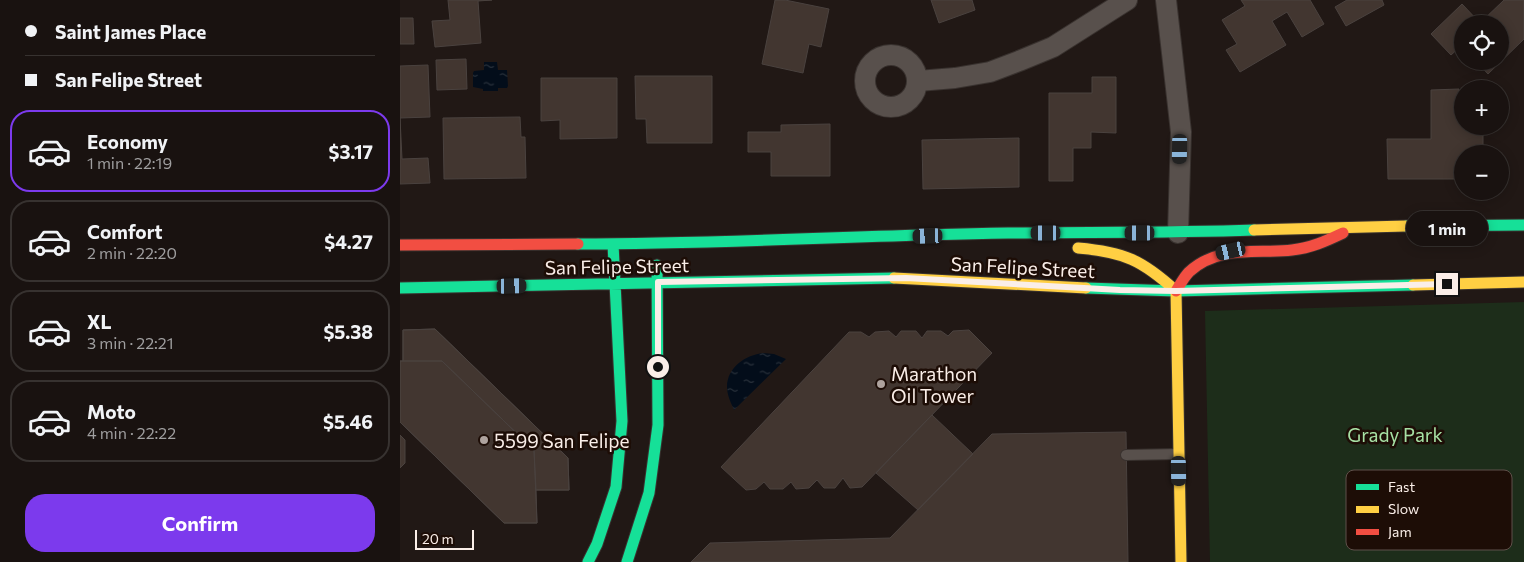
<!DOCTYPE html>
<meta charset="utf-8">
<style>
:root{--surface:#191210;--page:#221b19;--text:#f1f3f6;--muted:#9f9e9f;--line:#373230;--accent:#7c3aed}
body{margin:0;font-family:Commissioner,sans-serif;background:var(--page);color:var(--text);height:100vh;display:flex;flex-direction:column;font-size:19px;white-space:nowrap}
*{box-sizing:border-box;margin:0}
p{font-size:16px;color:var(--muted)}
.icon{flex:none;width:28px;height:28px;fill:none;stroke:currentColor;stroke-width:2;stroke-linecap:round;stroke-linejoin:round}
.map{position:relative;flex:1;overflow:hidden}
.drawer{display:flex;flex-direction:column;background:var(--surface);width:400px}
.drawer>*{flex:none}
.guide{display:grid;align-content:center;height:110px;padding:0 25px;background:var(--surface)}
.fabs{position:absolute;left:1054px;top:15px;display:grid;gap:10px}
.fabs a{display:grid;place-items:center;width:55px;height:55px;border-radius:50%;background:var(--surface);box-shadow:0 2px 12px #0003,0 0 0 1px var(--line);font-size:25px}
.scale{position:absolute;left:15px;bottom:12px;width:59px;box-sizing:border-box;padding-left:5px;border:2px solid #faeee8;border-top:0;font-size:14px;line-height:18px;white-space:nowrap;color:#faeee8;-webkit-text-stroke:4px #1d0d06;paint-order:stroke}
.end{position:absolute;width:22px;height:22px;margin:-11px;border:6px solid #faeee8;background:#111;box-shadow:0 0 0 2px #111}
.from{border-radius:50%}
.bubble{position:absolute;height:35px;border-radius:18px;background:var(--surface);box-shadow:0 2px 12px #0003,0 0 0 1px var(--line);font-size:16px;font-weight:700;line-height:35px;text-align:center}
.car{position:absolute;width:15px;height:30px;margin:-15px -8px;border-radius:6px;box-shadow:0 0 4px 1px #0007;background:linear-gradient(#222 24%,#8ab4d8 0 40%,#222 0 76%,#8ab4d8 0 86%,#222 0)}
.guide b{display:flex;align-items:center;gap:18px;height:48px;font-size:19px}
.guide b+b{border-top:1px solid var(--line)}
.guide i{width:12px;height:12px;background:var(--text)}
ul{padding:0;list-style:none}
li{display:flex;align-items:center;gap:15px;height:82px;margin:0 10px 8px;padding:0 15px;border:2px solid var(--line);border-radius:20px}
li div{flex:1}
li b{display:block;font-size:19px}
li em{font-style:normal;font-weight:700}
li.on{border-color:var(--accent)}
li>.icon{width:45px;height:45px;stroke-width:1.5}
.button{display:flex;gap:10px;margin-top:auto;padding:10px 25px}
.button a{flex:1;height:58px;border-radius:20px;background:var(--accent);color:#fff;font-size:20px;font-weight:700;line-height:58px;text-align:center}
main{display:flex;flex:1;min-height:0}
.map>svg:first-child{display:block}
</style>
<main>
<section class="drawer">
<div class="guide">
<b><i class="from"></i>Saint James Place</b>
<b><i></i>San Felipe Street</b>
</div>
<ul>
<li class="on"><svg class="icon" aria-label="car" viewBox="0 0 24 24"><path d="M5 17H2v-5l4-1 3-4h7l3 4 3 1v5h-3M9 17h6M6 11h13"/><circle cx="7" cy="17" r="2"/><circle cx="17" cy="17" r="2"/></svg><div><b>Economy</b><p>1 min · 22:19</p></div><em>$3.17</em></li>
<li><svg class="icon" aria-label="car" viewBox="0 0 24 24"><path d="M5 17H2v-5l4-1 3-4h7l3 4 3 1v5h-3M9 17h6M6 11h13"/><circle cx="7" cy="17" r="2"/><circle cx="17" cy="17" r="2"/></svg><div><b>Comfort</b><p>2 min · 22:20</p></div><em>$4.27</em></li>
<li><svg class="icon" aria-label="car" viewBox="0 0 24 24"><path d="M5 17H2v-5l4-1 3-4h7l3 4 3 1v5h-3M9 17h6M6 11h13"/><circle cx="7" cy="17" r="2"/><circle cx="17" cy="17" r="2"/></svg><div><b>XL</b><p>3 min · 22:21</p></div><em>$5.38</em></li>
<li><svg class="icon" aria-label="car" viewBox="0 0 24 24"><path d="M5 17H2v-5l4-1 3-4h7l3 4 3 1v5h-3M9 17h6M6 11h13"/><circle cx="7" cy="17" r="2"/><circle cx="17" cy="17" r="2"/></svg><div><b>Moto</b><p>4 min · 22:22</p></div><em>$5.46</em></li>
</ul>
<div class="button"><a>Confirm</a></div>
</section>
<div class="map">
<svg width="1124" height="562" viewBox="0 0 1124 562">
<defs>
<pattern id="water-ripples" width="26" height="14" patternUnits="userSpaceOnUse" patternTransform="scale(1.25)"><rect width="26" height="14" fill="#030d1a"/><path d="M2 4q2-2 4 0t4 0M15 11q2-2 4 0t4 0" fill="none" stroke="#29313b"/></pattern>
</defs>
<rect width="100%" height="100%" fill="#211815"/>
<path fill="#1d2d1a" d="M1124 302V562H810L805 311Z"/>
<path fill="url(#water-ripples)" d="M84 62H97L98 70H107L108 86 107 88H98V91H83V89L73 87V73L74 71 84 70Z
M363 353 374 354 386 359 334 410C331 403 327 395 327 387 327 367 346 355 363 353Z"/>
<path fill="#423630" stroke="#4a423f" d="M48 0H92L78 1 81 43 35 47 32 21 50 20Z
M375 0H385L429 9 421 47 409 44 403 73 362 64Z
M531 0H572L575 10 539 23Z
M841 0H910L924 24 902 37 887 12 872 21 886 45 840 72 826 50 837 44 822 20 845 6Z
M947 0H982L984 5 946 26 935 7Z
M1104 0H1124V39L1088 74 1076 61H1100V24H1062V48L1061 46 1051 55 1031 34 1062 4 1080 23Z
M0 18H13L14 44H0Z
M66 59 67 89 37 90 36 60Z
M28 65 30 117 0 118 2 159 28 158 30 183 0 184V66Z
M235 76H312V143H247L246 119H236Z
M692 77H716V133L691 132V148H673V181H649V93H692Z
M141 78H217V138L160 139V120L141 121Z
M1059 89V104H1062V126H1083V154H1062V179H988L987 139H1031V90Z
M120 117 121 137H125L126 178 44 179 43 118Z
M430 124V176H371V152H348V132H381V125Z
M619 138V187L523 189 522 140Z
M35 329 168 458 169 490H136L137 523H104L0 422V361H3V330Z
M35 329 168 458 169 490H136L134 450 42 361H3V330Z
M569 330 592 353 462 487 450 488 443 478 435 488H424L417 480 409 488 396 489 391 482 383 489H370L364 482 356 489 346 490 321 467 449 332H461L469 337 475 332 489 331 496 337 501 331H516L522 338 527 331H541L548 336 553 331Z
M0 361H42L134 450 137 523H104L0 422Z
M532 415 573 454 518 510 476 473Z
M726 432 728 562H291L310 543 490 538 592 434Z
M0 435 5 440V463L0 468Z"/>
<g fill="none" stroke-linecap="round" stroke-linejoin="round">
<defs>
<path id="lane" d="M726 455 778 454"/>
<path id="street" d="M766 0 781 132 778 233
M465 81a26 26 0 1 1 52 0a26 26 0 1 1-52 0Z
M518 81 555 78 590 72 619 61 653 47 727 0"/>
<path id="fast" d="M1006 226 1124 225
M178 244C322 244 465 235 608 233 690 232 772 233 854 230
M0 288 494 278
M686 288 776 291 1013 285
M188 562 197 544 216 487 222 421 213 244
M227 562 249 493 258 425 257 265"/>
<path id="slow" d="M854 230 1006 226
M678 248C724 252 742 260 776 291
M494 278 686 288
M1013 285 1124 282
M776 291 781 562"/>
<path id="jam" d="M0 245 178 244
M776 291C780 285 784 277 789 272 818 245 856 254 892 250 911 248 926 241 943 233"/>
</defs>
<use href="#lane" stroke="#39322f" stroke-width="12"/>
<use href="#street" stroke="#39322f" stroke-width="22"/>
<use href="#fast" stroke="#39322f" stroke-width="13"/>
<use href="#slow" stroke="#39322f" stroke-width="13"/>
<use href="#jam" stroke="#39322f" stroke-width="13"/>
<use href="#lane" stroke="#58504c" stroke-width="10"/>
<use href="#street" stroke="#58504c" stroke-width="20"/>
<use href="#fast" stroke="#16e098" stroke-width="11"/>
<use href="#slow" stroke="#ffcf43" stroke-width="11"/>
<use href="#jam" stroke="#f24e42" stroke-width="11"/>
</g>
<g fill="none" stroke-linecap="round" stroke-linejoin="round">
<path stroke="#faeee8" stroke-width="6" d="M258 367V282L506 278 720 290 776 291 1047 284"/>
</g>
<g fill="#aea39e" stroke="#1d0d06" stroke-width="2">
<circle cx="481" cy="384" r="5"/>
<circle cx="84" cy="440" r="5"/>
</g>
<g text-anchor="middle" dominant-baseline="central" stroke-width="5" stroke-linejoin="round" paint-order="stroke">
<g font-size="19" fill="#faeee8" stroke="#1d0d06">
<text transform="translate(217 266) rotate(-1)">San Felipe Street</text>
<text transform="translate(623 267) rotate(3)">San Felipe Street</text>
</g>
<g font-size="19" fill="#faeee8" stroke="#1d0d06" text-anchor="start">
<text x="491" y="373">Marathon<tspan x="491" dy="22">Oil Tower</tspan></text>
<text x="94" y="440">5599 San Felipe</text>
</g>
<g font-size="19" fill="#a7e0a4" stroke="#1d0d06">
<text x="995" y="434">Grady Park</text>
</g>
</g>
<rect x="946" y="470" width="166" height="80" rx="8" fill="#1d0d06" stroke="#5f504a" stroke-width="1"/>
<rect x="956" y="484" width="23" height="6" fill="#16e098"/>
<rect x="956" y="506" width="23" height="7" fill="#ffcf43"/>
<rect x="956" y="529" width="23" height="6" fill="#f24e42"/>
<g font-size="14" fill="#faeee8">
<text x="988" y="492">Fast</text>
<text x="988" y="514">Slow</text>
<text x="988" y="537">Jam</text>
</g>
</svg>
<div class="fabs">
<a><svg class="icon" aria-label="locate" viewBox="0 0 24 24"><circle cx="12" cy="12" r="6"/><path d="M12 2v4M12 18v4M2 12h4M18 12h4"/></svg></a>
<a>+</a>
<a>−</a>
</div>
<div class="scale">20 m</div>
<i class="end from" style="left:258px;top:367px"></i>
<i class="end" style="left:1047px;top:284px"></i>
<div class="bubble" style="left:1006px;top:211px;width:82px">1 min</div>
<i class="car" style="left:780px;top:149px;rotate:181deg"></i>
<i class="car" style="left:646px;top:233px;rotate:270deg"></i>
<i class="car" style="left:740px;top:233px;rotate:270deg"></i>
<i class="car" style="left:528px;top:236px;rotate:268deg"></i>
<i class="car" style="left:831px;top:251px;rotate:257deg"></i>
<i class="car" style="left:112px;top:286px;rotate:89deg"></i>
<i class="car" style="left:779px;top:471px;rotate:179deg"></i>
</div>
</main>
